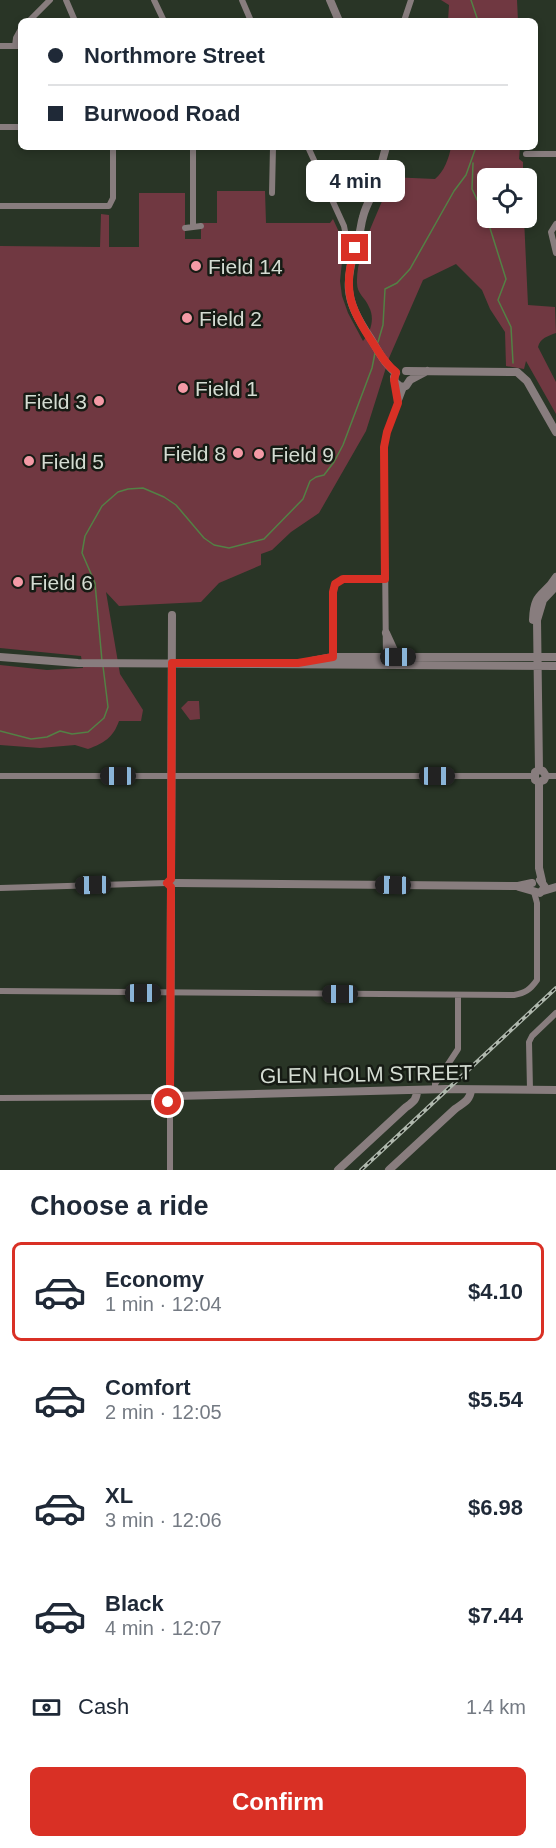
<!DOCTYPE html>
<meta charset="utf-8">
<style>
:root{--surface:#fff;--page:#f2f2f3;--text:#1f2937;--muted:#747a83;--line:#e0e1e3;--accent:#d93025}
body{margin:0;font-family:Arial,sans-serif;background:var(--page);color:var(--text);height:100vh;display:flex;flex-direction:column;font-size:22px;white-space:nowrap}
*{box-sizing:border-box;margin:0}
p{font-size:20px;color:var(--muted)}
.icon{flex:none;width:33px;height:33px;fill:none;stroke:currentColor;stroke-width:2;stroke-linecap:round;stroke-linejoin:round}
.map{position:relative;height:1170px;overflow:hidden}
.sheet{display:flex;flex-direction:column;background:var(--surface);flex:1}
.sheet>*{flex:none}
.hud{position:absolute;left:18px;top:18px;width:520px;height:132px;border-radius:9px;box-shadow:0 3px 9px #0003;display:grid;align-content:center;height:132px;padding:0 30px;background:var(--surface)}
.tools{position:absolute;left:477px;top:168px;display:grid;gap:12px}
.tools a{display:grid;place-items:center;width:60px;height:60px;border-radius:9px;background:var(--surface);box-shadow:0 3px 9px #0003;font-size:30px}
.end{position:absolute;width:27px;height:27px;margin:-14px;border:8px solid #d93025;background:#fff;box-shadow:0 0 0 3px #fff}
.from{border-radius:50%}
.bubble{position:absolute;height:42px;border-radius:9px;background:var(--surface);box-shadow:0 3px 9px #0003;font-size:20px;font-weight:800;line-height:42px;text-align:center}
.car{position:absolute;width:18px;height:36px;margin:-18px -9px;border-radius:8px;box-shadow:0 0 4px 2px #0007;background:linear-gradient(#222 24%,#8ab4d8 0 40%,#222 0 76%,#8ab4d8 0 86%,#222 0)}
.hud b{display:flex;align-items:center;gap:21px;height:57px;font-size:22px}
.hud b+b{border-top:2px solid var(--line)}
.hud i{width:15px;height:15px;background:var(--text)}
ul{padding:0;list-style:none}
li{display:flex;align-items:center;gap:18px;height:99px;margin:0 12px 9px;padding:0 18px;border:3px solid transparent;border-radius:9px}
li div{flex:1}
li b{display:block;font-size:22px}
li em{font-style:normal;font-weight:800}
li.selected{border-color:var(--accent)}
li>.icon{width:54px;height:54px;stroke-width:1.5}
h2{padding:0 30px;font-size:27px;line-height:72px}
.pay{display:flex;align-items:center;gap:15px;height:66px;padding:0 30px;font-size:22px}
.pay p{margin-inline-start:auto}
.action{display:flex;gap:12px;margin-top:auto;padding:12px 30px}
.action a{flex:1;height:69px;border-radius:9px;background:var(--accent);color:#fff;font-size:24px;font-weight:800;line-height:69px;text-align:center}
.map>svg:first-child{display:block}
</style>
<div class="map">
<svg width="556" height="1170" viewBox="0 0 556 1170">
<rect width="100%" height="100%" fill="#293526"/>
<path fill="#703841" d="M441 0H517L518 21H448L449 5Z
M451 147H520L519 159 523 162V178H488V218H524L528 305 555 307 556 333C548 336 540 338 538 347L556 382V414L526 361 524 369 506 366 505 332 490 309 482 290 456 264 423 280 389 358 366 431 319 513 291 532 272 550 261 554V565L219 583 201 602 119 606 106 592 120 674 143 710 141 721H119C113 738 104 743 88 749L75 745 40 748 0 745V665L47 670 83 668 81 656 0 648V246L100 247 101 214 109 215V247H139V193H185V239H201V223H217V191H265L266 223H330L333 219 344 243 340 281 342 296 348 313 363 341C371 332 375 318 369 307 365 297 357 294 357 283 356 257 373 223 383 199 386 193 386 185 389 177L435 179C444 172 449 158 451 147Z
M188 701H199L200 719 190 720 181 708Z"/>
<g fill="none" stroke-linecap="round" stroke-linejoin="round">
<path stroke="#538145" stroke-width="1.5" d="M471 0 478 21
M473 163 472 189 489 225 506 279 498 300 511 327 513 363
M378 342 383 325 385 289 397 283 410 269 454 191 466 175 476 147
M102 661 95 583 82 553 85 536 102 506 118 492 128 489 143 488 164 497 176 505 204 538 214 545 229 548 264 539 303 499 310 481 316 477 324 475 334 462 343 445 372 368 375 353
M0 731 31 739 47 737 60 731 72 734 88 732 104 718 108 707 103 666"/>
<path stroke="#887d7e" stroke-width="6" d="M66 0 75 21
M154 0 164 21
M242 0 251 21
M29 21 50 0
M404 21 411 0
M0 46H21
M15 46 16 38 21 29
M0 127H21
M308 147 344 226 346 236 357 242
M526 154H556
M272 193 273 147
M0 206H109L113 198V147
M556 224 551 232 556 253
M193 225V147
M185 228 201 226
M396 384 398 403
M333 657V592L335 584 343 579H385
M386 661 384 447 387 432 404 387
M0 776H533
M546 776H556
M0 888 167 883
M0 991 514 995C525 993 530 990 537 980V903L534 892
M435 1089V1084L458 1049V995
M530 1090 529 1042 532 1036 556 1013
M0 1098 165 1097
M170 1103V1170"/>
<path stroke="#887d7e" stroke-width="8" d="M330 0 339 21
M374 191C370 199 365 208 363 217 361 223 361 229 359 235 345 283 342 296 371 339 378 351 385 364 396 373
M373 195 386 147
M406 371 517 372 527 381 556 432
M396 373 394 377 395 382 401 387 406 386 410 380 427 371
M533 620C534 591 544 597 556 577
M386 633 397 657
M0 657 78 663 556 666
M312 661 333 657H556
M539 770 537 620 543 600 556 586
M539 782V868L542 881
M539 782 544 780 546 776 543 771 539 770
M539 782 535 780V772L539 770
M171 879 172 615
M176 883 518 886 532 883
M519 887 540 893 545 887 540 880
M543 891 556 887
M164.5 1097a5.5 5.5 0 1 1 11 0a5.5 5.5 0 1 1-11 0Z
M170 1092 171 887
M176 1096 447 1089 556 1090
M338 1170 405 1108C413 1102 417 1100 417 1090
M389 1170 455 1109C463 1103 470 1101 471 1090"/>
<defs>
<path id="rail" d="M361 1170 556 988"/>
</defs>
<use href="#rail" stroke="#afb8ad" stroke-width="4"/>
<use href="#rail" stroke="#161b14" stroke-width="1.5" stroke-dasharray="4.5" stroke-linecap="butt"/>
</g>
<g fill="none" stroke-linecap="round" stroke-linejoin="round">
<path stroke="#d93025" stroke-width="8" d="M168 1102 165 1097 170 1092 171 887 167 883 171 879 172 663H298L333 657V592L335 584 343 579H385L384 447 387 432 398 403 394 380 396 372C386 365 380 354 373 343 350 309 342 289 355 248"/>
</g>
<g fill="#f49aa6" stroke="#161b14" stroke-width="2">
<circle cx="196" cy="266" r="6"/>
<circle cx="187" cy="318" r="6"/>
<circle cx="183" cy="388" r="6"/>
<circle cx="99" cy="401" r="6"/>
<circle cx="238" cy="453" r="6"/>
<circle cx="259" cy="454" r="6"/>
<circle cx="29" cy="461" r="6"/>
<circle cx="18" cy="582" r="6"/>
</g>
<g text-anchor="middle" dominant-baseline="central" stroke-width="5" stroke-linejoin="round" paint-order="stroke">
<g font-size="21" fill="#d4dcd2" stroke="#161b14" text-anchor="start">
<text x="208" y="266">Field 14</text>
<text x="199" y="318">Field 2</text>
<text x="195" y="388">Field 1</text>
<text x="87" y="401" text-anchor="end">Field 3</text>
<text x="226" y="453" text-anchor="end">Field 8</text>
<text x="271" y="454">Field 9</text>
<text x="41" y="461">Field 5</text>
<text x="30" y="582">Field 6</text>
</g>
<g font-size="21" fill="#d4dcd2" stroke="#161b14">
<text transform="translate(366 1074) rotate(-1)">GLEN HOLM STREET</text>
</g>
</g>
</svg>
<div class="tools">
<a><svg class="icon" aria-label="locate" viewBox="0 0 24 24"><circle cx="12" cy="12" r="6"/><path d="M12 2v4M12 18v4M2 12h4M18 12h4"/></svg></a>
</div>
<i class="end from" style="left:168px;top:1102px"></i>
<i class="end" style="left:355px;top:248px"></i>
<div class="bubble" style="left:306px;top:160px;width:99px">4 min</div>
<i class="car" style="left:398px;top:657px;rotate:90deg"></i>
<i class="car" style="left:118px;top:776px;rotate:270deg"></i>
<i class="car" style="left:437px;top:776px;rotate:90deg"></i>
<i class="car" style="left:93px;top:885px;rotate:269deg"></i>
<i class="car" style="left:393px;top:885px;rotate:271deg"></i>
<i class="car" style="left:143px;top:993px;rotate:90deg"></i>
<i class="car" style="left:340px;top:994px;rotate:270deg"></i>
<div class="hud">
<b><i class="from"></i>Northmore Street</b>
<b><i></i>Burwood Road</b>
</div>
</div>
<section class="sheet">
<h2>Choose a ride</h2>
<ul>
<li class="selected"><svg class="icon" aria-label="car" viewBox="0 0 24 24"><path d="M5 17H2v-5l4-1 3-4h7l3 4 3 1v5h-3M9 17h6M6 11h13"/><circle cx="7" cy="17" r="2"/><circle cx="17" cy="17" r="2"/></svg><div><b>Economy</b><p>1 min · 12:04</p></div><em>$4.10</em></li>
<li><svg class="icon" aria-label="car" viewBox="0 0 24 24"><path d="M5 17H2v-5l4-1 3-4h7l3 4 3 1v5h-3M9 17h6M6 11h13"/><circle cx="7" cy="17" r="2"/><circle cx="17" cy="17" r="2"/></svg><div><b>Comfort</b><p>2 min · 12:05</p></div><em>$5.54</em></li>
<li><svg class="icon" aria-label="car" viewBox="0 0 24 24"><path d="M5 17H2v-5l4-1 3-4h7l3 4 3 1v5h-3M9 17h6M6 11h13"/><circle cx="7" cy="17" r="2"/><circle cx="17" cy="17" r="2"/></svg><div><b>XL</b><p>3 min · 12:06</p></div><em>$6.98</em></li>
<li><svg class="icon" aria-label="car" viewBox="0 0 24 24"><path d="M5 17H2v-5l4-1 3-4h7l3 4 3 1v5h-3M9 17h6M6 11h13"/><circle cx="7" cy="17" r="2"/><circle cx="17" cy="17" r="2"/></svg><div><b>Black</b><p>4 min · 12:07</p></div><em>$7.44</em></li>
</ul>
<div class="pay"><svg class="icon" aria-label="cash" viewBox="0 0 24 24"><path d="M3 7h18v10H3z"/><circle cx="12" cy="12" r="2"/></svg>Cash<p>1.4 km</p></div>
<div class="action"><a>Confirm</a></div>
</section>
